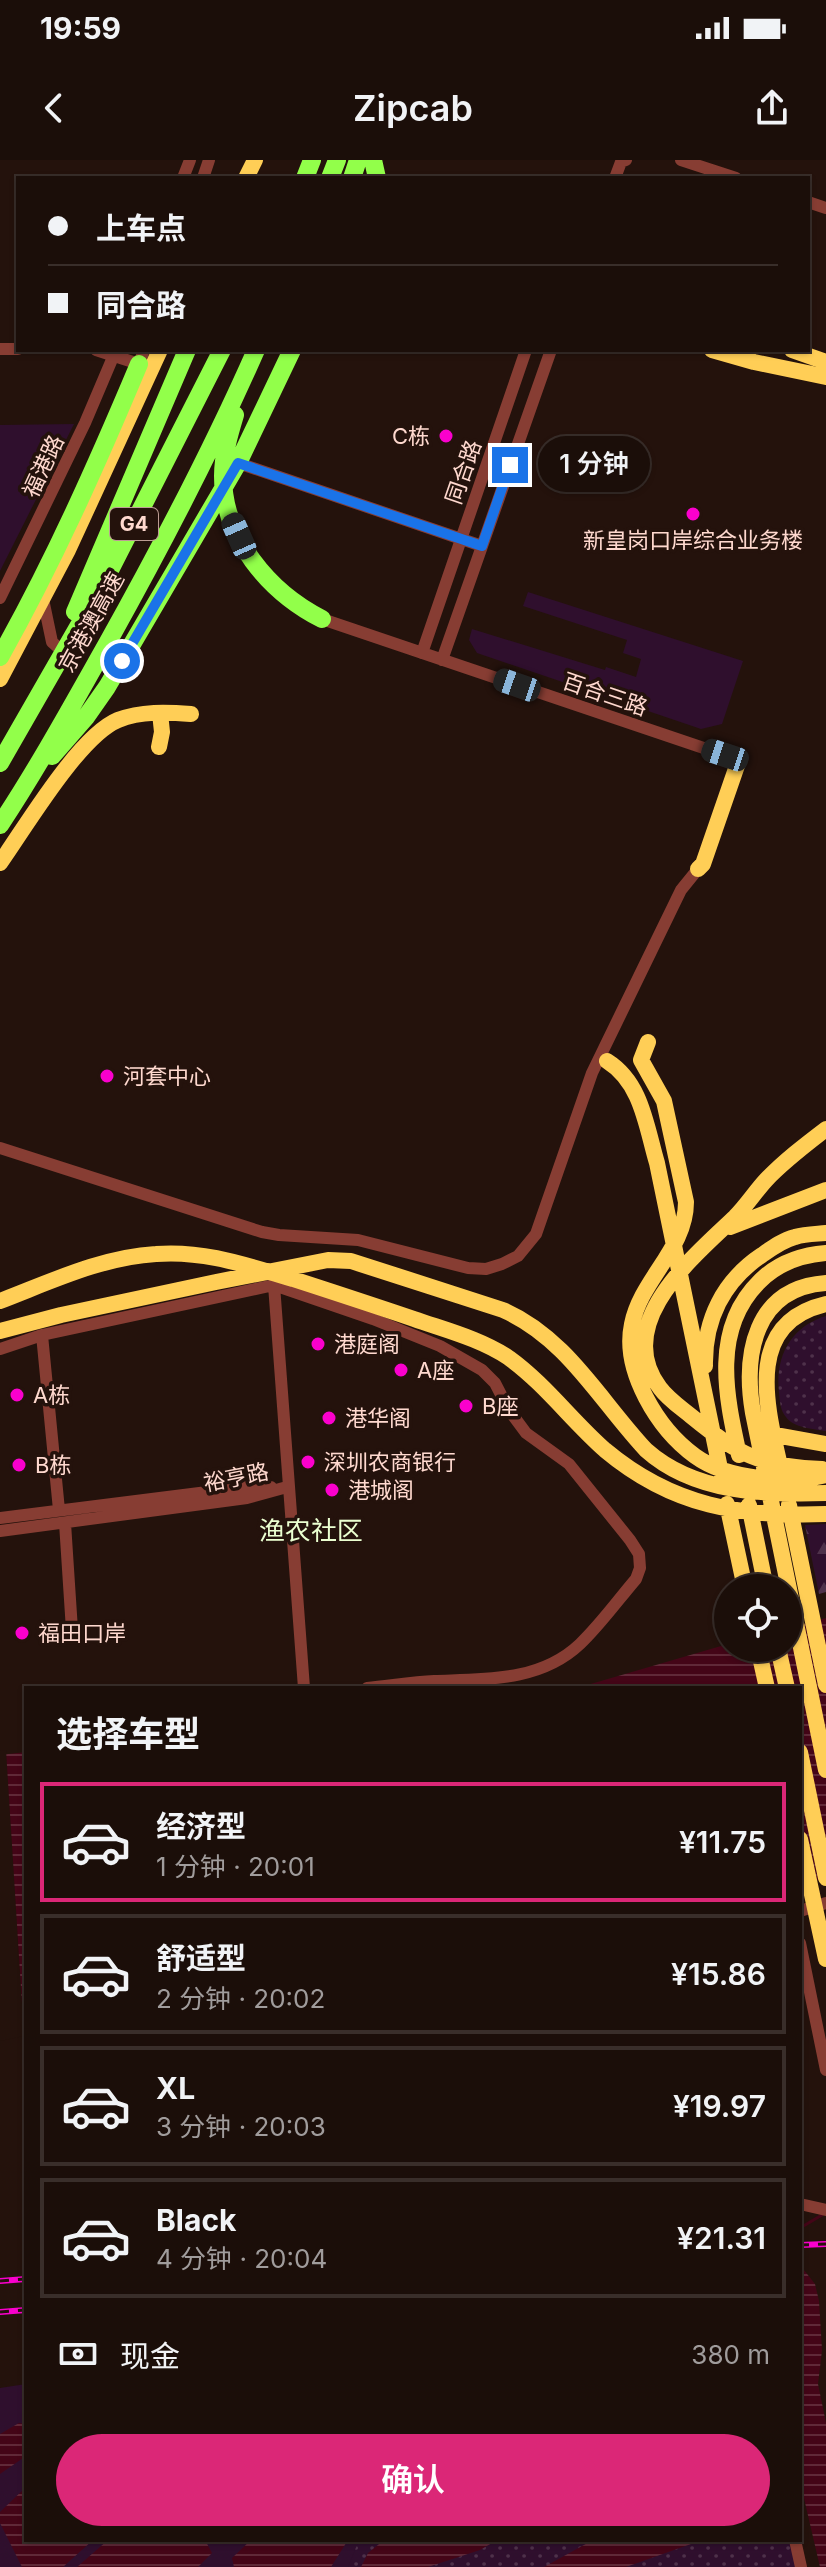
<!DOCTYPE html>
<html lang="zh">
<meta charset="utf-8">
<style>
:root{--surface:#1b0e09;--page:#281c17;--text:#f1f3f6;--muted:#a09c9c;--line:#392e2a;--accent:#db2777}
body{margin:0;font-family:Inter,"Noto Sans SC",sans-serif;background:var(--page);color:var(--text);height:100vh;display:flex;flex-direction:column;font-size:30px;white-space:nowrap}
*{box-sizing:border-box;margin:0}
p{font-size:26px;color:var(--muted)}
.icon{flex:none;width:44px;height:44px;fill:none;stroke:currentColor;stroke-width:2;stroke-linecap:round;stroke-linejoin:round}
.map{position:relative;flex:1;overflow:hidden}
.details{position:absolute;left:24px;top:1526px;width:778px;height:856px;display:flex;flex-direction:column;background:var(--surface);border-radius:0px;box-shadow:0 2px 6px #0004,0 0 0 2px var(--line)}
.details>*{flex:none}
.guide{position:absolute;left:16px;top:16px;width:794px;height:176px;border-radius:0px;box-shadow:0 2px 6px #0004,0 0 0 2px var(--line);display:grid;align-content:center;height:176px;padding:0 32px;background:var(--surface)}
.controls{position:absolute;left:714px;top:1414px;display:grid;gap:16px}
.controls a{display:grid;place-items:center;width:88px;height:88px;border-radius:50%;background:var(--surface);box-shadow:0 2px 6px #0004,0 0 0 2px var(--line);font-size:40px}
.end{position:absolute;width:36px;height:36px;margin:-18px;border:10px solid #1a73e8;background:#fff;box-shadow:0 0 0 4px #fff}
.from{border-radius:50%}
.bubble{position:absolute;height:56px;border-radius:28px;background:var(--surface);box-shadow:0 2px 6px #0004,0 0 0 2px var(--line);font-size:26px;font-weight:600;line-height:56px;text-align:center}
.car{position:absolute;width:24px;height:48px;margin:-24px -12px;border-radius:10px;box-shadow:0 0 6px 2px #0007;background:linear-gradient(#222 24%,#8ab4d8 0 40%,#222 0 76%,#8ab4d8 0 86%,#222 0)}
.guide b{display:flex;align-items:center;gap:28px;height:76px;font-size:30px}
.guide b+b{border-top:2px solid var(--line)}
.guide i{width:20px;height:20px;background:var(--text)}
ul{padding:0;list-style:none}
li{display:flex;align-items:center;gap:24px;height:120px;margin:0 16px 12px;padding:0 16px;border:4px solid var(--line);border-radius:0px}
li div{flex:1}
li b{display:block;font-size:30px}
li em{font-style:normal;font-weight:600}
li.current{border-color:var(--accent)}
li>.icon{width:72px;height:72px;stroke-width:1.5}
h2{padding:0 32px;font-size:36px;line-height:96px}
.pay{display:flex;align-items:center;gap:20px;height:88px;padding:0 32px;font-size:30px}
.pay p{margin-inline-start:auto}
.primary-button{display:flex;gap:16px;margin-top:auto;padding:16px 32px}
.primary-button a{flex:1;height:92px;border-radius:48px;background:var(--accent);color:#fff;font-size:32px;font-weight:600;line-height:92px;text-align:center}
.status{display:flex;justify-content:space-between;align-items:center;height:56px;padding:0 40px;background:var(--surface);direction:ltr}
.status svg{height:22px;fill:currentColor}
header{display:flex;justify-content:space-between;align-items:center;height:104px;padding:0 32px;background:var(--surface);font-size:36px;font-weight:600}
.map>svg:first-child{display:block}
</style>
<div class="status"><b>19:59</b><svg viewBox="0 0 49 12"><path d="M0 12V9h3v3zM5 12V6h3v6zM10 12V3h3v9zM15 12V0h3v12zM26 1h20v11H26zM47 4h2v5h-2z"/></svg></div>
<header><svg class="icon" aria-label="back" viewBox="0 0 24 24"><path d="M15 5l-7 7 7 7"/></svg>Zipcab<svg class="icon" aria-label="share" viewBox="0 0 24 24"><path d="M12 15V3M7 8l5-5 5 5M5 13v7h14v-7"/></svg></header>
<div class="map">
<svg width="826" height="2407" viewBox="0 0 826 2407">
<defs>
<pattern id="grass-dots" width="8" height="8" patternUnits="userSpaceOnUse" patternTransform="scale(2)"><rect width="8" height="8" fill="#2f0f2d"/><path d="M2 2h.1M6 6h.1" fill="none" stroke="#4e314a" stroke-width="1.8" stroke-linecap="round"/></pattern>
<pattern id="forest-firs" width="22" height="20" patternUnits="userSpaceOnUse" patternTransform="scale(2)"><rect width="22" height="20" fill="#2f0f2d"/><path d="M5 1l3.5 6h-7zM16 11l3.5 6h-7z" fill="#4e314a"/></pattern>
<pattern id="water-rules" width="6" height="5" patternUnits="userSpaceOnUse" patternTransform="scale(2)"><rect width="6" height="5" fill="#440517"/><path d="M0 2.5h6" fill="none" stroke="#602938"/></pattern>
</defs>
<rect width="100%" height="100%" fill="#24120c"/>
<path fill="url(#grass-dots)" d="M826 1156V1271C813 1269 794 1268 786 1257 780 1250 780 1241 779 1233 775 1197 790 1167 826 1156Z
M0 2231 26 2380H794L800 2407H0Z"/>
<path fill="url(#forest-firs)" d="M826 1364V1432L819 1434 805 1365Z"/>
<path fill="#2f0f2d" d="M74 264 0 411V265Z
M528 432 743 501 722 564 701 569 477 493 469 480 472 469 605 510 606 507 636 517 641 499 623 493 627 480 523 446Z
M26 2224V2380H359L348 2407H0V2228Z"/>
<path fill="url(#water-rules)" d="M826 1458V1718L800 1725V1528H577L728 1484V1488H788V1468Z
M26 1592V1872L0 1877V1595Z
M800 2105 815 2124 819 2141 822 2190 818 2224 826 2263V2407H820L800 2321Z
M19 2263 26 2264V2296L0 2314V2274Z
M26 2327V2380H93L63 2407H22L0 2363V2352Z
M108 2380H205L212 2393 198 2407H77Z
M251 2380H348L331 2407H234L232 2398Z
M384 2380H497L480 2390 428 2407H361L368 2393Z
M593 2380H694L691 2384 626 2407H544Z"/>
<path fill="#24120c" d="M6 1590 24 1876 0 1881V1591Z"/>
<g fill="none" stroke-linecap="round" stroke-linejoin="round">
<path stroke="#440517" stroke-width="3" d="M800 2068 822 2055"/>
<path stroke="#873d33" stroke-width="12" d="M681 0 736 18
M183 18 190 0
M203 18 209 0
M615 18 621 2 626 0
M808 42 826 48
M0 189H18
M96 190 139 204 144 190
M238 303 482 386
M0 438 85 263 116 190
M43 439 52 482 71 499
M322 459 739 600
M422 493 526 190
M442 500 551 190
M0 988 262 1072 279 1075 358 1080 468 1108 486 1109 502 1104 518 1096 536 1074 592 913 681 730 698 709
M274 1125 304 1528
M42 1175 59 1350
M0 1189 42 1175 274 1125 373 1159 440 1186 482 1210 495 1223 509 1250 526 1273 569 1304 630 1380 639 1394 640 1408 636 1419C618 1440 600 1465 580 1484 540 1522 485 1519 434 1521 412 1522 389 1526 367 1528
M0 1358 247 1327H271
M65 1363 72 1470
M0 1371 247 1338 287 1327
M800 1751 826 1743
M800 1783 826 1910
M800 2044 826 2050
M795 2380 801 2407"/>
<path stroke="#ffce56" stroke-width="16" d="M246 18 255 0
M712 190 754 202 826 217
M792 190 826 202
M0 519 68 390 160 190
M159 587 162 572 160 553
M0 703C25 668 79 576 118 560 141 551 167 552 191 554
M698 709 703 704 739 600
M648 882 641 900 664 941 686 1042C686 1089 641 1119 632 1164 622 1211 658 1269 695 1296 728 1320 788 1324 826 1315
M607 901C642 923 646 966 657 1003L721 1313
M730 1067 826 1030
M826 1123C754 1128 743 1195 753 1253L826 1610
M0 1141C50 1122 102 1097 156 1094 204 1090 248 1106 293 1119 333 1132 373 1145 414 1159 445 1170 481 1179 509 1198 545 1224 572 1261 605 1290 673 1347 741 1357 826 1354
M0 1171 61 1155 216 1122 328 1100 351 1101 503 1150C567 1178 600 1241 646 1290 694 1333 764 1335 826 1333
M705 1206C704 1160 723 1121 762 1095 772 1088 783 1080 795 1077 805 1074 816 1074 826 1073
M764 1273 826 1284
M739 1295C726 1236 711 1169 760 1121 778 1103 801 1095 826 1093
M822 1309C759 1306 739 1295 691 1256 680 1247 668 1239 660 1228 611 1164 693 1097 735 1057 746 1046 755 1032 766 1020 784 1001 805 985 826 969
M782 1315C769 1254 740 1164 826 1144
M727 1344 745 1428
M749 1345 766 1428
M789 1345 826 1525
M758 1488 767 1528
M778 1488 787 1528
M800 1592 826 1718
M800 1679 826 1799"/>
<path stroke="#92ff4a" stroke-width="18" d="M373 0 377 18
M305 18 312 0
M330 18 337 0
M352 18 358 0
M235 255C229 275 223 295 223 316 223 378 269 432 322 459
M75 452 187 190
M0 497C53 403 97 304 139 204
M52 596 86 557 107 527 238 303 292 190
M0 603 105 420 222 190
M0 665C39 606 73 544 108 482 161 387 212 290 256 190"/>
<defs>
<path id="rail" d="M800 2085 826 2084
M0 2121 26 2119
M0 2152 26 2150"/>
</defs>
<use href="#rail" stroke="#fa00cd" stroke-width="6"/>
<use href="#rail" stroke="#24120c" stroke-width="3" stroke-dasharray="9" stroke-linecap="butt"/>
</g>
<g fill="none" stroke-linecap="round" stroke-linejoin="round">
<path stroke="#1a73e8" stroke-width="10" d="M122 501 238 303 482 386 510 305"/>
</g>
<g fill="#fa00cd" stroke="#24120c" stroke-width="3">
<circle cx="446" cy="276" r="8"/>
<circle cx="693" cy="354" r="8"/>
<circle cx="107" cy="916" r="8"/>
<circle cx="318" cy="1184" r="8"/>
<circle cx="401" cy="1210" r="8"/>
<circle cx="17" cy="1235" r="8"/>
<circle cx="466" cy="1246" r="8"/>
<circle cx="329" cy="1258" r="8"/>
<circle cx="308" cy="1302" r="8"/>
<circle cx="19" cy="1305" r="8"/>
<circle cx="332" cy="1330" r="8"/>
<circle cx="22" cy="1473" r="8"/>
</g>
<g text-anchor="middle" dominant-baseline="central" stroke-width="7" stroke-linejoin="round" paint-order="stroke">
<rect fill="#24120c" stroke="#bd9d94" stroke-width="2" x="110" y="348" width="48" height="32" rx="6"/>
<g font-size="20" font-weight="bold" fill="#ffd9cf">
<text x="134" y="364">G4</text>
</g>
<g font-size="22" fill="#ffd9cf" stroke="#24120c" text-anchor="start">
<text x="430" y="276" text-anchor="end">C栋</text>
<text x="693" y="380" text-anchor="middle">新皇岗口岸综合业务楼</text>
<text x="123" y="916">河套中心</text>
<text x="334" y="1184">港庭阁</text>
<text x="417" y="1210">A座</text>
<text x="33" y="1235">A栋</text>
<text x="482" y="1246">B座</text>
<text x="345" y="1258">港华阁</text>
<text x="324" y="1302">深圳农商银行</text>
<text x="35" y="1305">B栋</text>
<text x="348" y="1330">港城阁</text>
<text x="38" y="1473">福田口岸</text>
</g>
<g font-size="22" fill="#ffd9cf" stroke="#24120c">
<text transform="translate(43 306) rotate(-65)">福港路</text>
<text transform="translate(463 312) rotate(-71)">同合路</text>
<text transform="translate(91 462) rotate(-61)">京港澳高速</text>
<text transform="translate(605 534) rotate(19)">百合三路</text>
<text transform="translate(236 1317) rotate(-11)">裕亨路</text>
</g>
<g font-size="26" fill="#ebffd1" stroke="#24120c">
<text x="311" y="1370">渔农社区</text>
</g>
</g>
</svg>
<div class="controls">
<a><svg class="icon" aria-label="locate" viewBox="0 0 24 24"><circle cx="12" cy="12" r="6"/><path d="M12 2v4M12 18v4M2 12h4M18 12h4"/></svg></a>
</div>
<i class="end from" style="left:122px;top:501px"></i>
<i class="end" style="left:510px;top:305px"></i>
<div class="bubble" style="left:538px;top:276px;width:112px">1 分钟</div>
<i class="car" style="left:239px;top:376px;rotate:336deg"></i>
<i class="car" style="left:517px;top:525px;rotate:289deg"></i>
<i class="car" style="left:725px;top:595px;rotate:288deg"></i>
<div class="guide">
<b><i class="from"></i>上车点</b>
<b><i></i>同合路</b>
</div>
<section class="details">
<h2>选择车型</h2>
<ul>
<li class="current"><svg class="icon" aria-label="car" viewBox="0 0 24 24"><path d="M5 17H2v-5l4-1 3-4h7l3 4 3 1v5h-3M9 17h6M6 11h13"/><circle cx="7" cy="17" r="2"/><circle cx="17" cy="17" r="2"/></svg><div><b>经济型</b><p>1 分钟 · 20:01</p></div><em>¥11.75</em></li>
<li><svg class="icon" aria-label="car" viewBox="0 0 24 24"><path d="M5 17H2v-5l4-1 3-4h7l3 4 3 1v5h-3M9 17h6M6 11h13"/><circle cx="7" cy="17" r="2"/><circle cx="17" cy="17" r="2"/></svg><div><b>舒适型</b><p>2 分钟 · 20:02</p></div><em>¥15.86</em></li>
<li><svg class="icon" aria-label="car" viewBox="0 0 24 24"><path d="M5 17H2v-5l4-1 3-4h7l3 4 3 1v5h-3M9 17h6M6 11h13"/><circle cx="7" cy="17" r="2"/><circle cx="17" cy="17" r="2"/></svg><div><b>XL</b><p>3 分钟 · 20:03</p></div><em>¥19.97</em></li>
<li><svg class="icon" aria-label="car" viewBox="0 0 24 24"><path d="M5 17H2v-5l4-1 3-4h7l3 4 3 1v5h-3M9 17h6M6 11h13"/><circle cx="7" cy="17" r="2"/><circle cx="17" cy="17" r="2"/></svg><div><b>Black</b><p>4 分钟 · 20:04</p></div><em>¥21.31</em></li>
</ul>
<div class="pay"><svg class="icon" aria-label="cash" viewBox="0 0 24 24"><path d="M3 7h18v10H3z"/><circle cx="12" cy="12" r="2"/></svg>现金<p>380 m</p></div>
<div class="primary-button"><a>确认</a></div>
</section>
</div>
